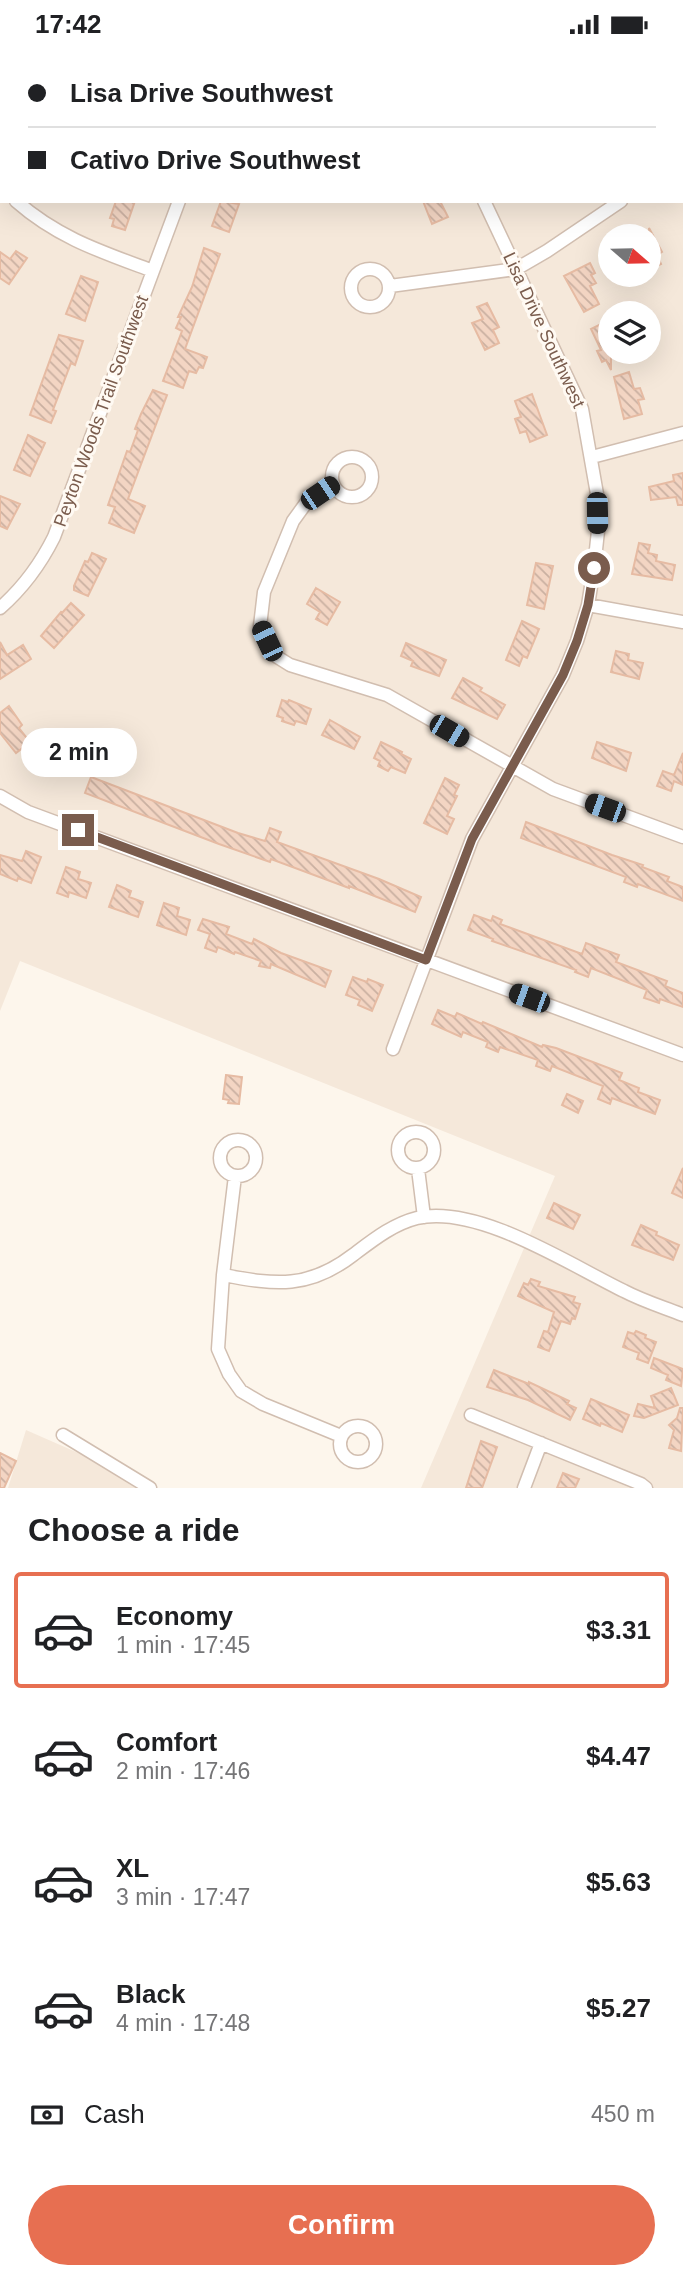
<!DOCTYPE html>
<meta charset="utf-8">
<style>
:root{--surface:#fff;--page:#f2f2f2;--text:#202124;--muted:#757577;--line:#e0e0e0;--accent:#e76f51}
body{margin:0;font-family:Arial,sans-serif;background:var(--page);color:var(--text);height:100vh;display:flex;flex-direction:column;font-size:26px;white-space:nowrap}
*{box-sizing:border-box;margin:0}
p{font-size:23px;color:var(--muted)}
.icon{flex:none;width:38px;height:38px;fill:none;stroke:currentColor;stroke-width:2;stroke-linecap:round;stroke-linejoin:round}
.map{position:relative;height:1439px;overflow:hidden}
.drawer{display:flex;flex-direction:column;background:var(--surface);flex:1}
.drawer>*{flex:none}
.banner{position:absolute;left:0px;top:0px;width:684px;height:154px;box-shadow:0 7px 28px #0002;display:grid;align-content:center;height:154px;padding:0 28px;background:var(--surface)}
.needle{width:46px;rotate:110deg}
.tools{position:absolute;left:598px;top:175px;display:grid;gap:14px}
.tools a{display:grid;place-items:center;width:63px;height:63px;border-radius:50%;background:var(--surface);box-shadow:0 7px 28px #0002;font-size:35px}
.end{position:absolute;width:32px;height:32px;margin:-16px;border:9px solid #7a5c4d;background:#fff;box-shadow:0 0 0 4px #fff}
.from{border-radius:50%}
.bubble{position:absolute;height:49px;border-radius:24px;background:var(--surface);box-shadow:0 7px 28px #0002;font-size:23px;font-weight:800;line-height:49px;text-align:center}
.car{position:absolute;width:21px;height:42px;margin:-21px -10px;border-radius:9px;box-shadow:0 0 5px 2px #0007;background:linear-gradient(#222 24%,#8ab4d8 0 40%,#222 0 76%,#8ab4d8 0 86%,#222 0)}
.banner b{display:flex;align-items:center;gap:24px;height:66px;font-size:26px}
.banner b+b{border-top:2px solid var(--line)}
.banner i{width:18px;height:18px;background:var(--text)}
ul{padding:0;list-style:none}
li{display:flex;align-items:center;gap:21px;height:116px;margin:0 14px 10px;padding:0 14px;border:4px solid transparent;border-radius:7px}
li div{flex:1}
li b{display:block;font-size:26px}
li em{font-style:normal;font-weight:800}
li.selected{border-color:var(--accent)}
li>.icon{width:63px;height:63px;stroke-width:1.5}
h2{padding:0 28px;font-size:32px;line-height:84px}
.pay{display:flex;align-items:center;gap:18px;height:77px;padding:0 28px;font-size:26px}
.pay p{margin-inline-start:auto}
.action{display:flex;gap:14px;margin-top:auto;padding:14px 28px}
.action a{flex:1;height:80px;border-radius:42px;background:var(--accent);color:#fff;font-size:28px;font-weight:800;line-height:80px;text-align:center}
.status{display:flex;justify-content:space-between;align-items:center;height:49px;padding:0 35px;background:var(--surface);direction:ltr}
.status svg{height:19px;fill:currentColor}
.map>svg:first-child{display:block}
</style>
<div class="status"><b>17:42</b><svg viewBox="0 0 49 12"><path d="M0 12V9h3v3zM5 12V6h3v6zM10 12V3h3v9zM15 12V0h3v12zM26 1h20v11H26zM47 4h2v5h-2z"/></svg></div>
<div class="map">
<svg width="683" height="1439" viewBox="0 0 683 1439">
<defs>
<pattern id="building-back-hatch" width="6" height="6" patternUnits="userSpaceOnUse" patternTransform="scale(1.75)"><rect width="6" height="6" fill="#f3d5c3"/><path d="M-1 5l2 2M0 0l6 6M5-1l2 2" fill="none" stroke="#cab0a1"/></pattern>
</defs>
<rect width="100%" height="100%" fill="#fdf6ec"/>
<path fill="#f5e8da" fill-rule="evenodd" d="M0 0H683V1439H421L555 1127 20 912 0 962ZM2 2H682V152H2ZM611 187H649V226H611ZM611 264H649V303H611Z
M26 1381 158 1439H8Z"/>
<path fill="url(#building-back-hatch)" stroke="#e6bba3" stroke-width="2" d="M116 152H135L125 181 112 177 114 170 110 169Z
M221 152 239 155 229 183 212 177Z
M423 152H440L448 168 432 175Z
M649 179 662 203 657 206 661 215 649 221Z
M204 199 220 205 185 300 207 308 203 319 199 318 196 324 189 322 183 339 163 332 182 282 176 279 181 268H178L192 238Z
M16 202 27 209 9 235 0 229V203L10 210Z
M590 214 595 224 591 226 596 234 590 237 599 255 584 263 564 227Z
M81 227 98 233 85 272 66 265Z
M487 254 499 278 493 281 499 294 485 301 472 274 483 270 477 258Z
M605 273 611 286V321L606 311 602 313 597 302 601 301 591 280Z
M59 286 83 292 75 316 71 314 53 361 56 362 51 374 30 366Z
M629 323 634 340 640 339 644 350 638 351 642 365 624 370 614 328Z
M153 341 167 346 128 450 145 457 134 484 109 474 115 458 108 456 127 402 130 403 138 381 135 380 141 365Z
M532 345 547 386 530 393 526 382 520 384 515 370 521 368 515 352Z
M28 386 45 394 30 427 14 421Z
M683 424V456H678L676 448 651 451 649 438 674 432 673 426Z
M0 447 20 455 7 480 0 477Z
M639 494 650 496 648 504 657 506 656 512 675 516 672 531 632 525Z
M92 504 106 510 88 547 74 541V537L85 512 88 513Z
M536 514 553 517 544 560 527 556Z
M316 539 340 553 327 576 316 570 320 563 307 555Z
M71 554 84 566 54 599 41 587 61 563 62 564Z
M522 572 539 580 527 609 523 607 519 617 506 611Z
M0 593 7 606 23 596 31 610 0 630Z
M406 594 446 611 439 627 411 617 413 612 401 607Z
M616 602 629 605 628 611 643 614 639 630 611 623Z
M463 629 482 639 480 642 505 656 497 670 452 649Z
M282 651 288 653 289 651 311 660 306 675 296 672 294 676 282 672 283 669 277 667Z
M9 657 22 676 19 679 30 693 16 704 0 684V664Z
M330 671 360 688 354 700 322 686Z
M381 693 402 703 401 705 411 710 405 724 391 718 388 722 378 717 380 712 374 709Z
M597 693 631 704 626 722 592 709Z
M683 704V736L674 732 671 742 657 737 663 722 674 726Z
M91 728 238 784 265 792 270 779 281 783 277 793 379 830 421 848 415 863 349 837V839L271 810 270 813 219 795 85 744Z
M445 729 459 736 454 746 457 747 447 767 454 770 447 785 424 774Z
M526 773 612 806 643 816 642 818 669 828 667 832 683 838V852L638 835 637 838 624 833 626 828 521 789Z
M26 802 41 808 31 834 18 829 17 832 0 825V806L22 812Z
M66 818 80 823 78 830 91 834 86 849 69 843 68 848 57 844Z
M117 836 131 842 129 848 143 853 138 868 109 858Z
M164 854 179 859 177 867 190 871 186 886 157 876Z
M474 866 491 872 493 867 502 871 500 875 582 905 586 894 619 906 616 913 667 932 665 937 683 944V958L660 950 659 954 644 949 647 941 591 919 588 928 575 923 576 921 492 892 493 890 468 881Z
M203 870 229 878 226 885 252 895 254 890 281 904 331 922 325 938 271 915 270 919 259 917 261 912 235 903 234 905 218 898 216 903 205 899 210 885 198 881Z
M353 928 367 933 368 930 383 936 372 962 358 956 360 951 346 946Z
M438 961 455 968 457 964 482 975 483 973 542 998 543 996 556 999 622 1024 619 1031 639 1039 638 1043 660 1051 655 1065 612 1049 610 1055 598 1050 603 1037 552 1017 550 1022 536 1017 538 1011 500 998 498 1003 486 998 488 993 463 983 461 988 432 975Z
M226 1026 242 1028 239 1055 228 1054 229 1051 223 1050Z
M567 1045 583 1052 578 1064 562 1056Z
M683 1119V1149L672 1144Z
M554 1154 580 1166 573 1180 547 1169Z
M641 1176 657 1183 656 1186 679 1196 673 1211 632 1196Z
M531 1230 540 1233 538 1237 575 1248 573 1253 580 1255 575 1270 572 1269 570 1275 561 1272 549 1302 538 1298 544 1282 548 1283 554 1263 518 1247 524 1234 528 1236Z
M636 1282 646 1286 645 1289 656 1293 648 1314 637 1310 639 1304 623 1298 628 1283 634 1285Z
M654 1309 683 1320 681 1337 666 1331 668 1326 651 1319Z
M494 1321 529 1335V1333L569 1352 567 1355 576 1359 570 1371 528 1351 487 1338Z
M671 1339 678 1356 644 1369 634 1367 638 1355 655 1359 651 1347Z
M591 1350 629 1366 622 1383 601 1374 600 1377 583 1370Z
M680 1359H683L681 1402 669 1399 674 1381 669 1376 677 1369Z
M481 1392 497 1398 482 1439H466Z
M0 1404 16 1412 4 1439H0Z
M563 1424 579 1430 575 1439H557Z"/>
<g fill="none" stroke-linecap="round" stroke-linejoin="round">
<defs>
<path id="minor" d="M183 0 184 2
M473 2V0
M682 132H683
M0 134 2 136
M16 152C58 189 102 203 153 222
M351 239a19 19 0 1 1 38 0a19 19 0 1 1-38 0Z
M390 237 516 220 547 202 621 152
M592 408 683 384
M332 428a20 20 0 1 1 40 0a20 20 0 1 1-40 0Z
M333 435 306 454 293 472 264 543 260 577 274 606 290 616 387 646 553 740 683 788
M588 556 683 573
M0 559C24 538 40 516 54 488L179 152
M0 747 28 763 683 1006
M393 1000 472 790 563 626 577 592 588 556 594 519 598 482 597 445 582 360 484 152
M398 1101a18 18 0 1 1 36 0a18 18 0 1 1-36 0Z
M220 1109a18 18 0 1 1 36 0a18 18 0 1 1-36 0Z
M418 1120 424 1168
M235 1127 223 1226 218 1300 229 1325 241 1342 263 1355 341 1387
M223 1226C276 1236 309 1240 353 1206 373 1191 393 1175 417 1169 478 1155 570 1216 624 1242 643 1252 663 1258 683 1266
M471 1366 641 1435 646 1439
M340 1395a18 18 0 1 1 36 0a18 18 0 1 1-36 0Z
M63 1386 150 1439
M524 1439 541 1394"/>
</defs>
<use href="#minor" stroke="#d1beb0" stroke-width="15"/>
<use href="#minor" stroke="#fff" stroke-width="12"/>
</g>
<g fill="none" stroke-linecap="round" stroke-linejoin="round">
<path stroke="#7a5c4d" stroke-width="9" d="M78 781 426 911 472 790 563 626 577 592 588 556 594 519"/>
</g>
<g text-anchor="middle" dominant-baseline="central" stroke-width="6" stroke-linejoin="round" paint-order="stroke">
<g font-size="18" fill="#7a5c4d" stroke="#fffaf3">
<text transform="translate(544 281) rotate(65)">Lisa Drive Southwest</text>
<text transform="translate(101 362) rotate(-70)">Peyton Woods Trail Southwest</text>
</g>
</g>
</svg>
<div class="tools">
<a><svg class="needle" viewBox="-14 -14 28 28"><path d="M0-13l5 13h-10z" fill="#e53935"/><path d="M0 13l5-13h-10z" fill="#757577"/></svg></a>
<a><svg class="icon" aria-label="layers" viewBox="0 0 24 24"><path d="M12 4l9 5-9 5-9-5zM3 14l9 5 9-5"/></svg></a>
</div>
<i class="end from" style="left:594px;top:519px"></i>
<i class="end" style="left:78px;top:781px"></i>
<div class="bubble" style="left:21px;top:679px;width:116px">2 min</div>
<i class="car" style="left:320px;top:444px;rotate:56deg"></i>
<i class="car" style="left:597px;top:464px;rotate:179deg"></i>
<i class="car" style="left:267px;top:592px;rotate:335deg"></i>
<i class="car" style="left:449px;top:682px;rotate:120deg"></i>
<i class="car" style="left:605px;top:759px;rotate:290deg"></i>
<i class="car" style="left:529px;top:949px;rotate:290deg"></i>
<div class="banner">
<b><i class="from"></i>Lisa Drive Southwest</b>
<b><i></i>Cativo Drive Southwest</b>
</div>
</div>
<section class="drawer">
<h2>Choose a ride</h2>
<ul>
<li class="selected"><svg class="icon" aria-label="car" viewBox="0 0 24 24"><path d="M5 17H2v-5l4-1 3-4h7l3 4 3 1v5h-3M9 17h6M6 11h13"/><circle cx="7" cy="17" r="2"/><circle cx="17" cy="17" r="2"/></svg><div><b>Economy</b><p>1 min · 17:45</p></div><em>$3.31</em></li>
<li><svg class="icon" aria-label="car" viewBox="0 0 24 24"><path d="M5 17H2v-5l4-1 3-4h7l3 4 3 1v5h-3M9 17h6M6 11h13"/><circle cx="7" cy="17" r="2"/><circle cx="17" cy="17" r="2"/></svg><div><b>Comfort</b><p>2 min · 17:46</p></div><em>$4.47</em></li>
<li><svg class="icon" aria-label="car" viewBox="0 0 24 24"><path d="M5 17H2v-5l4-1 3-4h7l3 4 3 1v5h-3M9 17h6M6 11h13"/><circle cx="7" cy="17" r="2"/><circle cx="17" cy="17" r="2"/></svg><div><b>XL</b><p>3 min · 17:47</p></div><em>$5.63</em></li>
<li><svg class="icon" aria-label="car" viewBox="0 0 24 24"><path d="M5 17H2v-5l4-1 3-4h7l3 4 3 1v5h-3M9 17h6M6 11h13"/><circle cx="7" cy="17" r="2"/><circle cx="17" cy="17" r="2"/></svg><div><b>Black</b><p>4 min · 17:48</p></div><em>$5.27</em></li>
</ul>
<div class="pay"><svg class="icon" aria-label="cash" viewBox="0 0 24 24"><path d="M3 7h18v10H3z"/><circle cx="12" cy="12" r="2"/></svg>Cash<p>450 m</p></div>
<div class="action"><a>Confirm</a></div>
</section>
